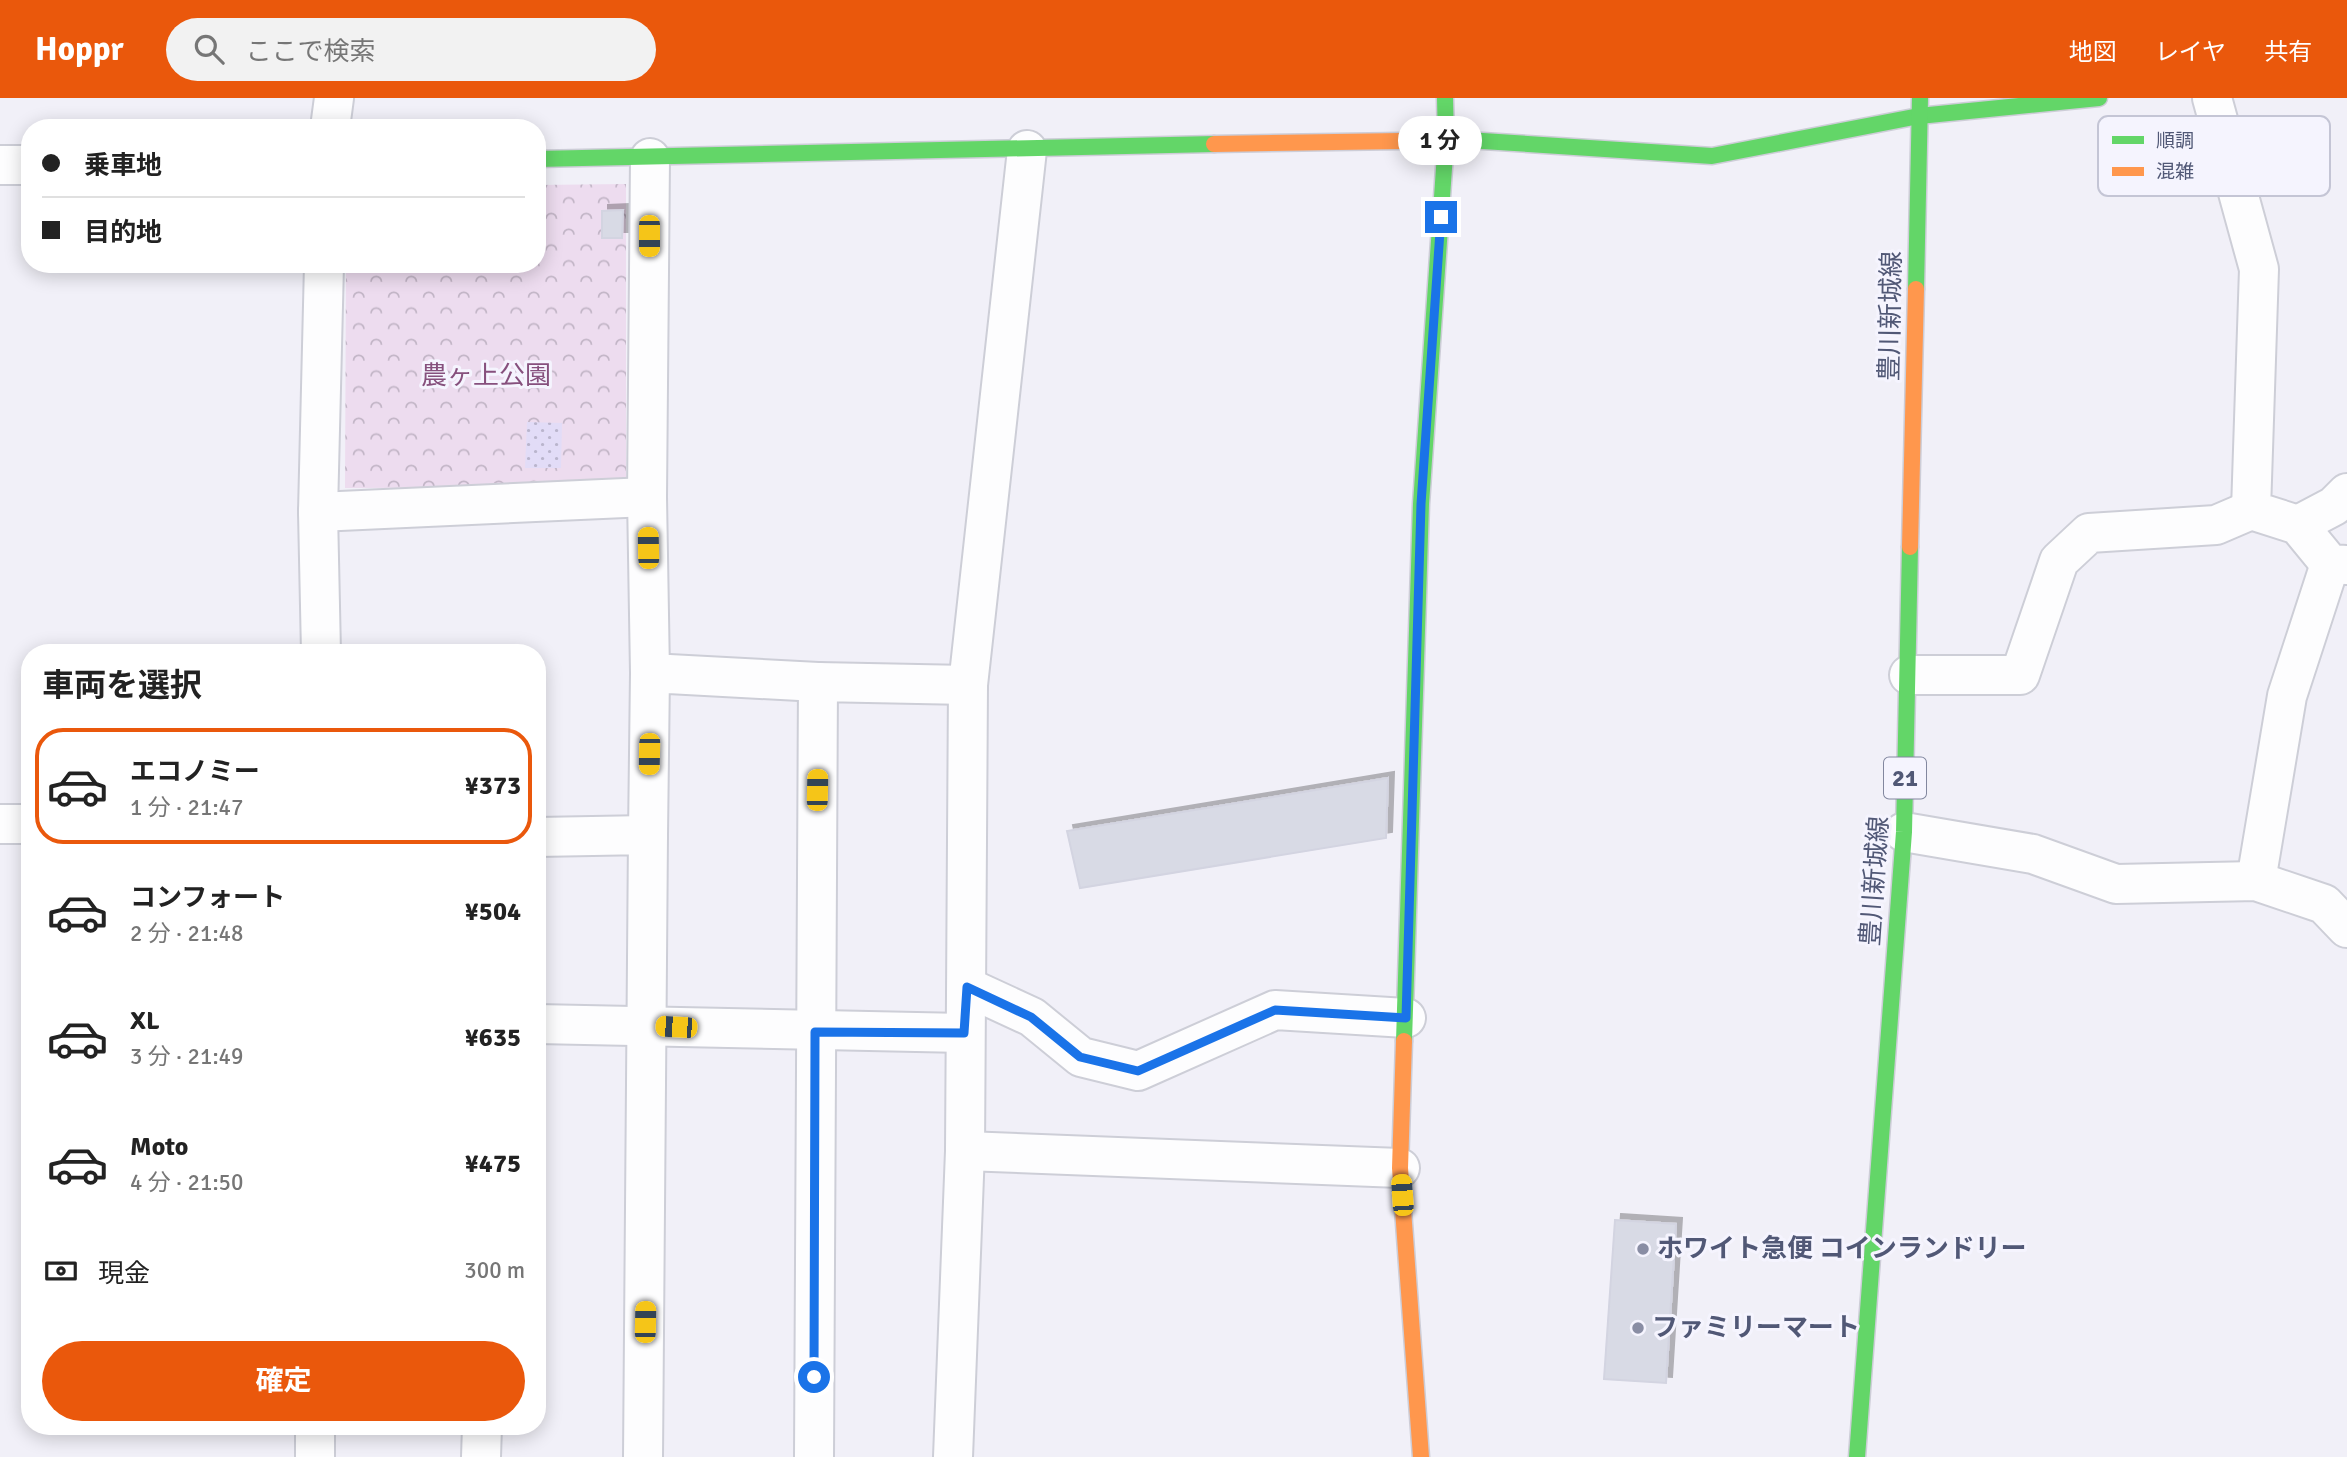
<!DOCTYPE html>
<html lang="ja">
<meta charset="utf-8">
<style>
:root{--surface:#fff;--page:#f2f2f2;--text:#222;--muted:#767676;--line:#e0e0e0;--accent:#ea580c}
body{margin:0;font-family:Signika,"Noto Sans JP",sans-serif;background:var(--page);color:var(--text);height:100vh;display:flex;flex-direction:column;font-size:26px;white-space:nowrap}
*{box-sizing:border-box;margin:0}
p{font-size:23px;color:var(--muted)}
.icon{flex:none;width:38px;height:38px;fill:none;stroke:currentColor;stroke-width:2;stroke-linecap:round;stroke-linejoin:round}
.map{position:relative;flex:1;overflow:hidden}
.panel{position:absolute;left:21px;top:546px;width:525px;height:791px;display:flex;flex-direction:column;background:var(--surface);border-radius:28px;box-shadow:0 4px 18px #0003}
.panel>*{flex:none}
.banner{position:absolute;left:21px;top:21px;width:525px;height:154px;border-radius:28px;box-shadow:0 4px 18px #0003;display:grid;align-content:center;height:154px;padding:0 21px;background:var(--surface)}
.end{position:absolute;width:32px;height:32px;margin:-16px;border:9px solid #1a73e8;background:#fff;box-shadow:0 0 0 4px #fff}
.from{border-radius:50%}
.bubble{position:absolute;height:49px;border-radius:24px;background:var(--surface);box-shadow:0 4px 18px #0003;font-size:23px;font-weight:700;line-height:49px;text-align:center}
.car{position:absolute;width:21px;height:42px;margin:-21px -10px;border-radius:9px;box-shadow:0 0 5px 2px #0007;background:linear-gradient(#f5c518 24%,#345 0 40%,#f5c518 0 76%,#345 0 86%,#f5c518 0)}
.banner b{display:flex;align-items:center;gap:24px;height:66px;font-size:26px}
.banner b+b{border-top:2px solid var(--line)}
.banner i{width:18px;height:18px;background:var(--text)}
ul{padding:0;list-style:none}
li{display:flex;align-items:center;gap:21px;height:116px;margin:0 14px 10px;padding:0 7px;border:4px solid transparent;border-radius:28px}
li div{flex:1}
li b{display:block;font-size:26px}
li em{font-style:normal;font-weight:700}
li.current{border-color:var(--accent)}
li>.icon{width:63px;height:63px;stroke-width:1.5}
h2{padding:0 21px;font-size:32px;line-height:84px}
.pay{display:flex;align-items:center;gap:18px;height:77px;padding:0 21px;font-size:26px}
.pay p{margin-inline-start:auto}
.button{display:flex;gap:14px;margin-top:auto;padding:14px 21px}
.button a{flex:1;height:80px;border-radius:42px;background:var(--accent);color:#fff;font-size:28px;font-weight:700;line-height:80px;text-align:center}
header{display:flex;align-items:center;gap:42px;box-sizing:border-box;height:98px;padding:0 35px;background:var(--accent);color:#fff}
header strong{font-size:33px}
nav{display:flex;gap:38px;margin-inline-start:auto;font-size:24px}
.search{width:490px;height:63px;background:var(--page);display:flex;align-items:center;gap:18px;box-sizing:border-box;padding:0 24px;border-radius:38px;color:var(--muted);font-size:26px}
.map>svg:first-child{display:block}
.forest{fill:url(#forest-crowns)}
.sand{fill:url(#sand-dots)}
.building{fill:#d8dae5;stroke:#d3d4e1;stroke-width:2;filter:url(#shadow)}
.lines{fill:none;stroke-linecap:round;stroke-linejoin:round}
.street-casing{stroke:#cdced7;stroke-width:42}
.fast-casing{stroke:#cdcdd7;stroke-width:19}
.slow-casing{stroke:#cdcdd7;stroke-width:19}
.street{stroke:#fdfdfe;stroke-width:38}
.fast{stroke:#63d668;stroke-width:16}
.slow{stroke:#ff974d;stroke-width:16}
.route{stroke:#1a73e8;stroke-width:9}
.poi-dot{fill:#898da4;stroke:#f5f4fe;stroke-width:2.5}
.labels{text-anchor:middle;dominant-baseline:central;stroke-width:6;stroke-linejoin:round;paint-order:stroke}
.shield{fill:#f5f4fe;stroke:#82879f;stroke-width:2}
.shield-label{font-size:24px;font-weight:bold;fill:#515876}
.street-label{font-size:26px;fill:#515876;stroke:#f5f4fe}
.park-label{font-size:26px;fill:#86507d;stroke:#f5f4fe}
.poi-label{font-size:26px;font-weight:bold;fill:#515876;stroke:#f5f4fe;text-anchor:start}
.key{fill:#f5f4fe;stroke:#c4c5d5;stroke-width:2}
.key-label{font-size:19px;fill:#515876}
</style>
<header>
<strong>Hoppr</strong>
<div class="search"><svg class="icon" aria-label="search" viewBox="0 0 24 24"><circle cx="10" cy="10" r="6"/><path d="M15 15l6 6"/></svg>ここで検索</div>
<nav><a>地図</a><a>レイヤ</a><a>共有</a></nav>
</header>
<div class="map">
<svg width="2347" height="1359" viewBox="0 0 2347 1359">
<defs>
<pattern id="forest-crowns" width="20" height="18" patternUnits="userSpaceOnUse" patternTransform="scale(1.75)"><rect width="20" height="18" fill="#eddcef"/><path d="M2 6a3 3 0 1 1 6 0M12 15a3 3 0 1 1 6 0" fill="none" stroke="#c2b5c6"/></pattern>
<pattern id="sand-dots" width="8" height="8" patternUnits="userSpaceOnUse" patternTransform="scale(1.75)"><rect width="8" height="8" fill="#e2dcf7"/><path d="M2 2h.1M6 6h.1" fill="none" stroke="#bab5cd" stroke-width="1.8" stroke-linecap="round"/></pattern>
<filter id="shadow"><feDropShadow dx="6" dy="-6" stdDeviation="0" flood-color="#0004"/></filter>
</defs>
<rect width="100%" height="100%" fill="#f1f0f8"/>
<polygon class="forest" points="626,86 626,389 345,390 346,166 537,166 537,87"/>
<polygon class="sand" points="527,324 562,325 561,370 525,370"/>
<g class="building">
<polygon points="623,112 622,140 602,140 602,113"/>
<polygon points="1388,680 1386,740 1080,790 1067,733"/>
<polygon points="1615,1122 1676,1126 1666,1285 1604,1281"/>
</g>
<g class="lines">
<g class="street-casing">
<g id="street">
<polyline points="2212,0 2259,171 2251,412 2298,427 2330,466 2347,467"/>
<polyline points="330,30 334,0"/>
<polyline points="650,60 647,399 650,575"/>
<polyline points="0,67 30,67"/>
<polyline points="318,414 647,399"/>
<polyline points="2298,427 2334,408 2347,395"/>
<polyline points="321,555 318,414 324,166"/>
<polyline points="1909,577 2020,577 2059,463 2089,435 2216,427 2251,412"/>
<polyline points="0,726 30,726"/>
<polyline points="1904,734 2033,756 2116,786 2256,783 2324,806 2347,830"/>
<polyline points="648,737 650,575 818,584"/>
<polyline points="537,739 648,737 643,1359"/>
<polyline points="2256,783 2287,598 2330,466"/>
<polyline points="967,889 1032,919 1081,959 1138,973 1275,912 1406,920"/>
<polyline points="537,926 964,935"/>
<polyline points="965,1053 1400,1070"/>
<polyline points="315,1359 315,1328"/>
<polyline points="481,1359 482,1328"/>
<polyline points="814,1359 818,584 968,587"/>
<polyline points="953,1359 965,1053 968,587 1027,52"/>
</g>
</g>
<g class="fast-casing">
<g id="fast">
<polyline points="1467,42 1712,58 1919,18 2099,0"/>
<polyline points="537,61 1214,46"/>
<polyline points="1916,191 1920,0"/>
<polyline points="1404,943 1421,406 1446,41 1445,0"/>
<polyline points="1857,1359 1904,734 1910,449"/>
</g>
</g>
<g class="slow-casing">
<g id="slow">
<polyline points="1214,46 1467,42"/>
<polyline points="1910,449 1916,191"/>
<polyline points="1404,943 1400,1070 1421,1359"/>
</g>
</g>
<use href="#street" class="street"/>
<use href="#fast" class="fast"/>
<use href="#slow" class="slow"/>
</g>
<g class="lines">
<polyline class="route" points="814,1279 815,934 964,935 967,889 1031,919 1080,959 1138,973 1275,912 1406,920 1421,406 1441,119"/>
</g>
<g class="poi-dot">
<circle cx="1643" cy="1151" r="7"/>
<circle cx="1638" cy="1230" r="7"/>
</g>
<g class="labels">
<rect class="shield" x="1884" y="659.5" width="42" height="41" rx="5"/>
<g class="shield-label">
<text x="1905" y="680">21</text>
</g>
<g class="street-label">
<text transform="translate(1891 218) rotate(-89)">豊川新城線</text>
<text transform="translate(1875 783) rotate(-86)">豊川新城線</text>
</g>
<g class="park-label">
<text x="486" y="278">農ヶ上公園</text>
</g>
<g class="poi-label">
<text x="1657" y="1151">ホワイト急便 コインランドリー</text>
<text x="1652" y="1230">ファミリーマート</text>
</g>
</g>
<rect x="2098" y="18" width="232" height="80" rx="10" class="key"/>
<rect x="2112" y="38" width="32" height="8" fill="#63d668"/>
<rect x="2112" y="69" width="32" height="9" fill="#ff974d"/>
<g class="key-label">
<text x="2156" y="49">順調</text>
<text x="2156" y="80">混雑</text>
</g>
</svg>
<i class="end from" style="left:814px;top:1279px"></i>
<i class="end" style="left:1441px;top:119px"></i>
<div class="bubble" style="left:1398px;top:18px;width:84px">1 分</div>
<i class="car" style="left:649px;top:138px;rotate:180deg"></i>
<i class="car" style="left:648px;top:450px;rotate:359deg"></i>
<i class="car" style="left:649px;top:656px;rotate:181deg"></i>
<i class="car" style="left:817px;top:692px;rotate:1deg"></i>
<i class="car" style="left:676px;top:929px;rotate:273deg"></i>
<i class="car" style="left:1402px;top:1097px;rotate:356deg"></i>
<i class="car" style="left:645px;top:1224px;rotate:1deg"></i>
<div class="banner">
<b><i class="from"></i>乗車地</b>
<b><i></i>目的地</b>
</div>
<section class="panel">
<h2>車両を選択</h2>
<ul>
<li class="current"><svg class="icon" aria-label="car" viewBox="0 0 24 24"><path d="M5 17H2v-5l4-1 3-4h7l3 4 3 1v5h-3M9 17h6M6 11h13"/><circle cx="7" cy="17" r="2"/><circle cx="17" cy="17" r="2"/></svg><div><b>エコノミー</b><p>1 分 · 21:47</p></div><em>¥373</em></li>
<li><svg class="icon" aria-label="car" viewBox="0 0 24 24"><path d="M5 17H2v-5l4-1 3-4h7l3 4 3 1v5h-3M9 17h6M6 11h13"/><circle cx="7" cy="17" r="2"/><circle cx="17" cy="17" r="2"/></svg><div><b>コンフォート</b><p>2 分 · 21:48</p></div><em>¥504</em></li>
<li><svg class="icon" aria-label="car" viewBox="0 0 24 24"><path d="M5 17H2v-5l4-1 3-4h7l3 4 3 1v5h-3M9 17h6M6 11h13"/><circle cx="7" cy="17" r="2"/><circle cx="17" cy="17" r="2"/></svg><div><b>XL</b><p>3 分 · 21:49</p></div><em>¥635</em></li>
<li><svg class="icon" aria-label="car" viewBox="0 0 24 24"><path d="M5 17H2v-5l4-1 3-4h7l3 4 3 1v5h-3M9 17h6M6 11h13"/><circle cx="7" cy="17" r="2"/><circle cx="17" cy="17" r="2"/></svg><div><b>Moto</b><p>4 分 · 21:50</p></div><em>¥475</em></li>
</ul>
<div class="pay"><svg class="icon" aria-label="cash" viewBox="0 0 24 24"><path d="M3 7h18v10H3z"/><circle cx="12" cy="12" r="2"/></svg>現金<p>300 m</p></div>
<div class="button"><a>確定</a></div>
</section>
</div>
